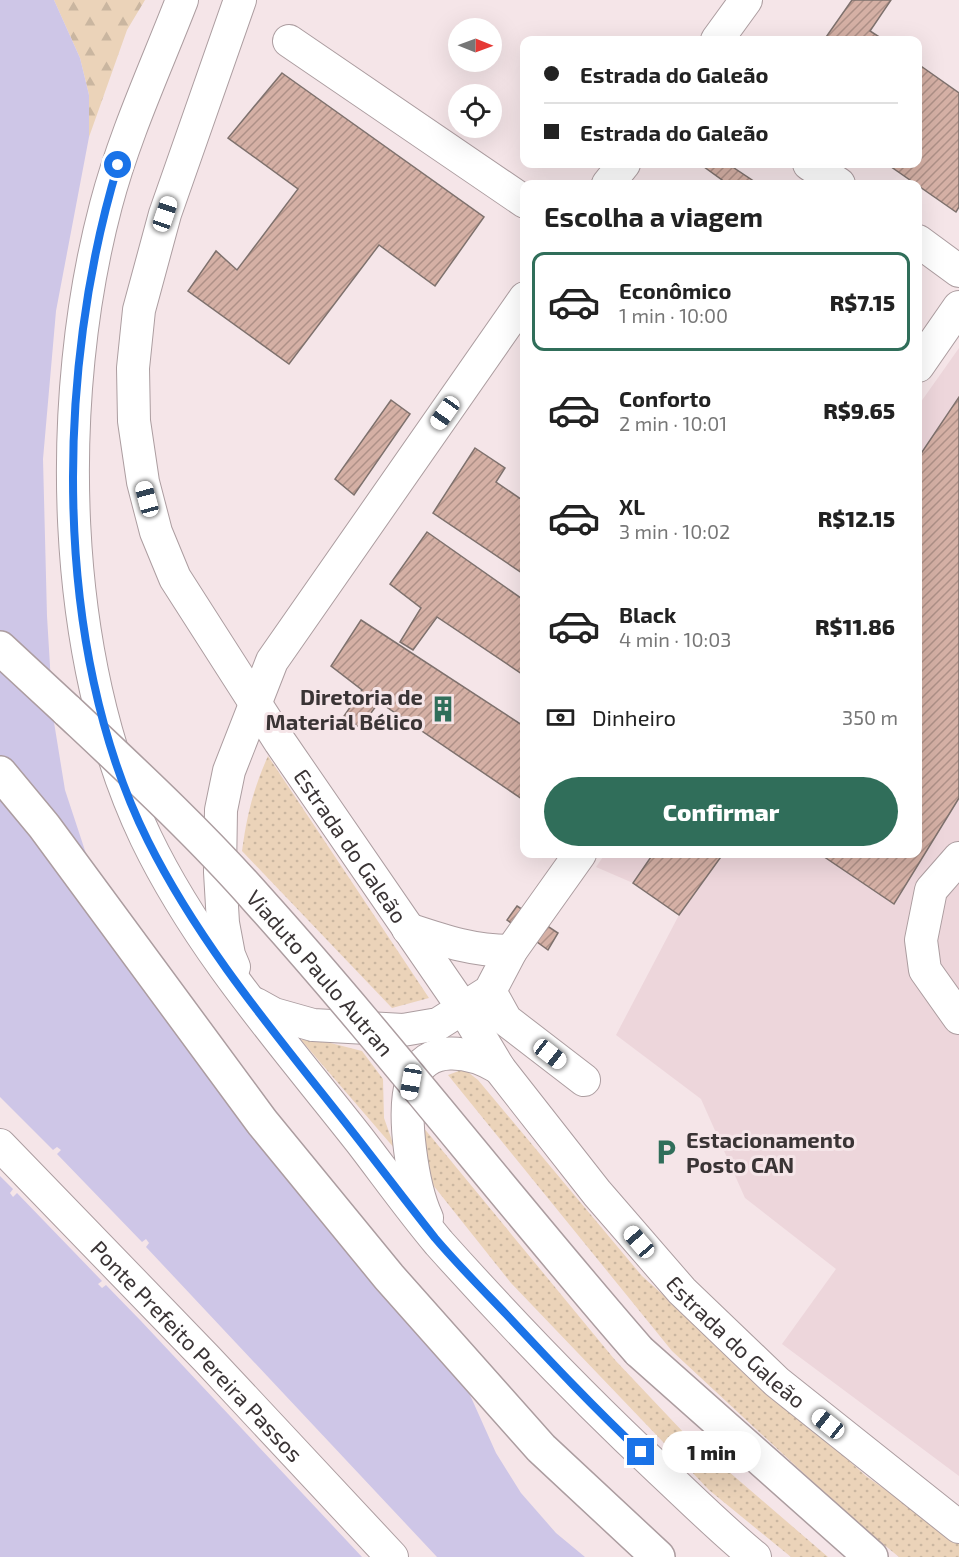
<!DOCTYPE html>
<html lang="pt">
<meta charset="utf-8">
<style>
:root{--surface:#fff;--page:#f6f6f6;--text:#222;--muted:#767676;--line:#e0e0e0;--accent:#306e5a}
body{margin:0;font-family:"Exo 2",sans-serif;background:var(--page);color:var(--text);height:100vh;display:flex;flex-direction:column;font-size:22px;white-space:nowrap}
*{box-sizing:border-box;margin:0}
p{font-size:20px;color:var(--muted)}
.icon{flex:none;width:33px;height:33px;fill:none;stroke:currentColor;stroke-width:2;stroke-linecap:round;stroke-linejoin:round}
.map{position:relative;flex:1;overflow:hidden}
.drawer{position:absolute;left:520px;top:180px;width:402px;height:678px;display:flex;flex-direction:column;background:var(--surface);border-radius:12px;box-shadow:0 6px 24px #0002}
.drawer>*{flex:none}
.hud{position:absolute;left:520px;top:36px;width:402px;height:132px;border-radius:12px;box-shadow:0 6px 24px #0002;display:grid;align-content:center;height:132px;padding:0 24px;background:var(--surface)}
.needle{width:39px;rotate:91deg}
.buttons{position:absolute;left:448px;top:18px;display:grid;gap:12px}
.buttons a{display:grid;place-items:center;width:54px;height:54px;border-radius:50%;background:var(--surface);box-shadow:0 6px 24px #0002;font-size:30px}
.end{position:absolute;width:27px;height:27px;margin:-14px;border:8px solid #1a73e8;background:#fff;box-shadow:0 0 0 3px #fff}
.from{border-radius:50%}
.bubble{position:absolute;height:42px;border-radius:21px;background:var(--surface);box-shadow:0 6px 24px #0002;font-size:20px;font-weight:800;line-height:42px;text-align:center}
.car{position:absolute;width:18px;height:36px;margin:-18px -9px;border-radius:8px;box-shadow:0 0 4px 2px #0007;background:linear-gradient(#fff 24%,#345 0 40%,#fff 0 76%,#345 0 86%,#fff 0)}
.hud b{display:flex;align-items:center;gap:21px;height:57px;font-size:22px}
.hud b+b{border-top:2px solid var(--line)}
.hud i{width:15px;height:15px;background:var(--text)}
ul{padding:0;list-style:none}
li{display:flex;align-items:center;gap:18px;height:99px;margin:0 12px 9px;padding:0 12px;border:3px solid transparent;border-radius:12px}
li div{flex:1}
li b{display:block;font-size:22px}
li em{font-style:normal;font-weight:800}
li.on{border-color:var(--accent)}
li>.icon{width:54px;height:54px;stroke-width:1.5}
h2{padding:0 24px;font-size:27px;line-height:72px}
.pay{display:flex;align-items:center;gap:15px;height:66px;padding:0 24px;font-size:22px}
.pay p{margin-inline-start:auto}
.primary-button{display:flex;gap:12px;margin-top:auto;padding:12px 24px}
.primary-button a{flex:1;height:69px;border-radius:36px;background:var(--accent);color:#fff;font-size:24px;font-weight:800;line-height:69px;text-align:center}
.map>svg:first-child{display:block}
.built{fill:#edd6db}
.grass{fill:url(#grass-dots)}
.forest{fill:url(#forest-firs)}
.water{fill:#cec6e7}
.pier{fill:#f5e5e8}
.building{fill:url(#building-hatch);stroke:#7e716d;stroke-width:1.5}
.lines{fill:none;stroke-linecap:round;stroke-linejoin:round}
.minor-casing{stroke:#ac9da0;stroke-width:34}
.major-casing{stroke:#ac9da0;stroke-width:36}
.minor{stroke:#fff;stroke-width:32}
.major{stroke:#fff;stroke-width:33}
.major-bridge-casing{stroke:#ac9da0;stroke-width:36;stroke-linecap:butt}
.major-bridge{stroke:#fff;stroke-width:33}
.route{stroke:#1a73e8;stroke-width:8}
.labels{text-anchor:middle;dominant-baseline:central;stroke-width:6;stroke-linejoin:round;paint-order:stroke}
.poi-label{font-size:22px;font-weight:bold;fill:#3a3435;stroke:#f5e5e8;text-anchor:end}
.street-label{font-size:22px;fill:#3a3435;stroke:#f5e5e8}
</style>
<div class="map">
<svg width="959" height="1557" viewBox="0 0 959 1557">
<defs>
<pattern id="grass-dots" width="8" height="8" patternUnits="userSpaceOnUse" patternTransform="scale(1.5)"><rect width="8" height="8" fill="#ebd3b9"/><path d="M2 2h.1M6 6h.1" fill="none" stroke="#cab6a0" stroke-width="1.8" stroke-linecap="round"/></pattern>
<pattern id="forest-firs" width="22" height="20" patternUnits="userSpaceOnUse" patternTransform="scale(1.5)"><rect width="22" height="20" fill="#ebd3b9"/><path d="M5 1l3.5 6h-7zM16 11l3.5 6h-7z" fill="#cab6a0"/></pattern>
<pattern id="building-hatch" width="6" height="6" patternUnits="userSpaceOnUse" patternTransform="scale(1.5)"><rect width="6" height="6" fill="#d5b0a5"/><path d="M-1 1l2-2M0 6l6-6M5 7l2-2" fill="none" stroke="#ae9087"/></pattern>
</defs>
<rect width="100%" height="100%" fill="#f5e5e8"/>
<polygon class="built" points="959,348 959,1476 782,1344 836,1269 745,1198 701,1099 616,1035 679,915 633,883 596,867 605,854 918,854 918,406"/>
<g class="grass">
<path d="M268 756 429 998 392 1008 242 851C247 814 253 790 268 756Z"/>
<polygon points="307,1037 362,1051 383,1079 384,1118 395,1149 301,1040"/>
<polygon points="464,1069 478,1080 642,1276 866,1476 959,1542 959,1557 899,1557 855,1521 672,1351 448,1075"/>
<polygon points="423,1127 615,1360 685,1434 828,1557 791,1557 709,1490 511,1283 429,1180"/>
</g>
<polygon class="forest" points="54,0 145,0 127,30 89,137 89,95 80,58"/>
<polygon class="water" points="0,0 54,0 80,58 89,95 89,137 56,311 43,459 47,616 53,716 65,790 98,890 447,1357 470,1395 496,1453 521,1493 556,1533 585,1557 0,1557"/>
<polygon class="pier" points="0,1097 53,1150 57,1147 61,1150 57,1154 142,1242 146,1239 149,1243 146,1247 437,1557 362,1557 141,1321 106,1285 102,1288 98,1284 102,1281 17,1193 13,1197 10,1193 13,1189 0,1176"/>
<g class="building">
<polygon points="852,0 891,0 870,31 884,40 824,40"/>
<polygon points="918,64 959,93 959,207 956,212 887,164 918,164"/>
<polygon points="282,73 484,217 435,286 379,245 289,364 188,291 216,251 237,270 298,189 228,138"/>
<polygon points="700,164 728,164 758,184 719,184 722,180"/>
<polygon points="959,397 959,798 894,904 820,854 918,854 918,458"/>
<polygon points="391,400 410,414 354,495 335,479"/>
<polygon points="475,448 505,468 496,482 525,502 525,575 433,513"/>
<polygon points="427,532 525,601 525,676 437,617 413,650 400,642 421,608 390,584"/>
<polygon points="361,620 525,727 525,801 379,702 360,728 344,716 362,690 331,666"/>
<polygon points="653,854 723,854 679,915 633,883"/>
<polygon points="517,906 558,933 548,950 507,920"/>
</g>
<g class="lines">
<g class="minor-casing">
<g id="minor">
<path d="M182 0C156 67 124 136 106 205 55 398 59 656 146 838 200 950 285 1045 361 1142 387 1176 412 1211 439 1243 510 1322 584 1399 661 1471 692 1500 722 1530 755 1557"/>
<path id="s1" d="M240 0 165 214 139 310 133 368 134 421 143 482 156 532 175 578 280 742 463 1008 499 1068 597 1193 682 1291 777 1382 959 1527"/>
<polyline points="717,40 746,0"/>
<polyline points="289,41 525,202"/>
<polyline points="809,164 839,184"/>
<polyline points="608,184 624,164"/>
<polyline points="918,241 959,271"/>
<polyline points="918,366 959,307"/>
<polyline points="959,858 931,890 921,940 925,970 959,1018"/>
<path d="M408 929C444 941 473 951 511 951"/>
<polyline points="234,967 229,955 223,923 220,872 221,810 229,771 272,661 525,298"/>
<polyline points="490,991 506,1020 584,1080"/>
<polyline points="256,1004 274,1014 313,1025 403,1030 438,1024 490,991 511,951 580,854"/>
<path id="s2" d="M0 1145 207 1359 392 1557"/>
<path d="M427 1218C413 1188 401 1113 412 1081 425 1042 471 1051 499 1068"/>
</g>
</g>
<g class="major-casing">
<g id="major">
<polyline points="0,648 68,711"/>
<polyline points="0,773 44,826 262,1122 389,1277 541,1448 658,1557"/>
<polyline points="639,1351 871,1557"/>
</g>
</g>
<use href="#minor" class="minor"/>
<use href="#major" class="major"/>
<g class="major-bridge-casing">
<g id="major-bridge">
<path id="s3" d="M68 711C133 772 199 833 258 900 390 1047 510 1203 639 1351"/>
</g>
</g>
<use href="#major-bridge" class="major-bridge"/>
</g>
<g class="lines">
<path class="route" d="M118 165C56 369 51 647 148 841 199 943 273 1031 344 1121 374 1159 404 1199 435 1238 457 1264 482 1289 506 1314 550 1361 594 1408 641 1452"/>
</g>
<defs>
<g id="building-bare" transform="scale(2.07)"><path d="M-4-6H4V6H1V3H-1V6H-4ZM-2.5-4.3h1.7v1.8h-1.7ZM.8-4.3h1.7v1.8H.8ZM-2.5-1h1.7V.8h-1.7ZM.8-1h1.7V.8H.8Z" fill="#306e5a" stroke="#f5e5e8" stroke-width="2.5" paint-order="stroke"/></g>
<g id="parking-bare" transform="scale(2.07)"><path d="M-3.5-5.5H1a3.5 3.5 0 0 1 0 7H-1V5.5H-3.5ZM-1-3.4V-.6H.8a1.4 1.4 0 0 0 0-2.8Z" fill="#306e5a" stroke="#f5e5e8" stroke-width="2.5" paint-order="stroke"/></g>
</defs>
<g fill-rule="evenodd">
<use href="#building-bare" x="443" y="709"/>
<use href="#parking-bare" x="666" y="1152"/>
</g>
<g class="labels">
<g class="poi-label">
<text x="423" y="696">Diretoria de<tspan x="423" dy="25">Material Bélico</tspan></text>
<text x="686" y="1139" text-anchor="start">Estacionamento<tspan x="686" dy="25">Posto CAN</tspan></text>
</g>
<g class="street-label">
<text stroke="none"><textPath href="#s1" startOffset="921">Estrada do Galeão</textPath></text>
<text stroke="none"><textPath href="#s3" startOffset="364">Viaduto Paulo Autran</textPath></text>
<text stroke="none"><textPath href="#s1" startOffset="1551">Estrada do Galeão</textPath></text>
<text stroke="none"><textPath href="#s2" startOffset="285">Ponte Prefeito Pereira Passos</textPath></text>
</g>
</g>
</svg>
<div class="buttons">
<a><svg class="needle" viewBox="-14 -14 28 28"><path d="M0-13l5 13h-10z" fill="#e53935"/><path d="M0 13l5-13h-10z" fill="#767676"/></svg></a>
<a><svg class="icon" aria-label="locate" viewBox="0 0 24 24"><circle cx="12" cy="12" r="6"/><path d="M12 2v4M12 18v4M2 12h4M18 12h4"/></svg></a>
</div>
<i class="end from" style="left:118px;top:165px"></i>
<i class="end" style="left:641px;top:1452px"></i>
<div class="bubble" style="left:662px;top:1431px;width:99px">1 min</div>
<i class="car" style="left:165px;top:214px;rotate:19deg"></i>
<i class="car" style="left:445px;top:413px;rotate:215deg"></i>
<i class="car" style="left:147px;top:499px;rotate:345deg"></i>
<i class="car" style="left:550px;top:1054px;rotate:128deg"></i>
<i class="car" style="left:411px;top:1082px;rotate:190deg"></i>
<i class="car" style="left:639px;top:1242px;rotate:319deg"></i>
<i class="car" style="left:828px;top:1424px;rotate:309deg"></i>
<div class="hud">
<b><i class="from"></i>Estrada do Galeão</b>
<b><i></i>Estrada do Galeão</b>
</div>
<section class="drawer">
<h2>Escolha a viagem</h2>
<ul>
<li class="on"><svg class="icon" aria-label="car" viewBox="0 0 24 24"><path d="M5 17H2v-5l4-1 3-4h7l3 4 3 1v5h-3M9 17h6M6 11h13"/><circle cx="7" cy="17" r="2"/><circle cx="17" cy="17" r="2"/></svg><div><b>Econômico</b><p>1 min · 10:00</p></div><em>R$7.15</em></li>
<li><svg class="icon" aria-label="car" viewBox="0 0 24 24"><path d="M5 17H2v-5l4-1 3-4h7l3 4 3 1v5h-3M9 17h6M6 11h13"/><circle cx="7" cy="17" r="2"/><circle cx="17" cy="17" r="2"/></svg><div><b>Conforto</b><p>2 min · 10:01</p></div><em>R$9.65</em></li>
<li><svg class="icon" aria-label="car" viewBox="0 0 24 24"><path d="M5 17H2v-5l4-1 3-4h7l3 4 3 1v5h-3M9 17h6M6 11h13"/><circle cx="7" cy="17" r="2"/><circle cx="17" cy="17" r="2"/></svg><div><b>XL</b><p>3 min · 10:02</p></div><em>R$12.15</em></li>
<li><svg class="icon" aria-label="car" viewBox="0 0 24 24"><path d="M5 17H2v-5l4-1 3-4h7l3 4 3 1v5h-3M9 17h6M6 11h13"/><circle cx="7" cy="17" r="2"/><circle cx="17" cy="17" r="2"/></svg><div><b>Black</b><p>4 min · 10:03</p></div><em>R$11.86</em></li>
</ul>
<div class="pay"><svg class="icon" aria-label="cash" viewBox="0 0 24 24"><path d="M3 7h18v10H3z"/><circle cx="12" cy="12" r="2"/></svg>Dinheiro<p>350 m</p></div>
<div class="primary-button"><a>Confirmar</a></div>
</section>
</div>
